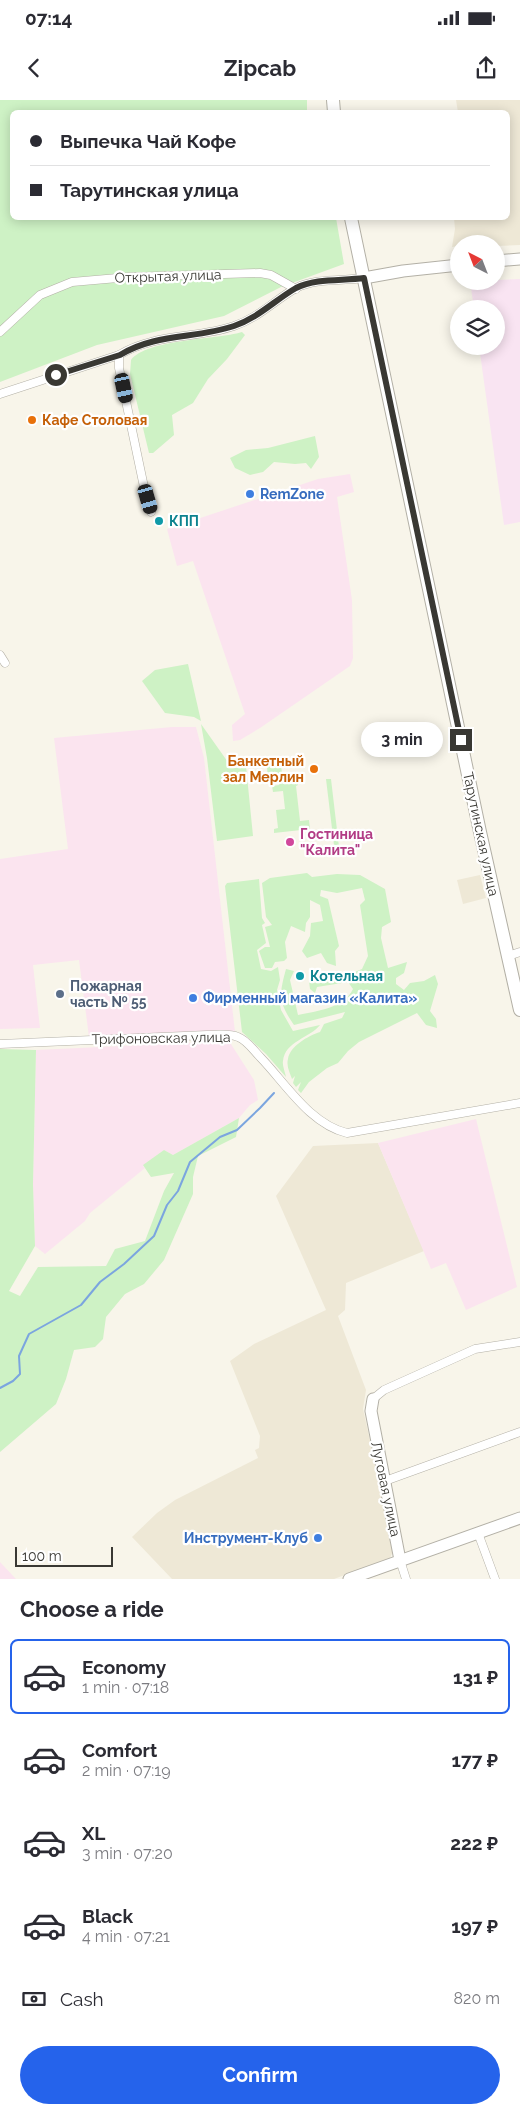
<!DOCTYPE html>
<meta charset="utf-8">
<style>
:root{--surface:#fff;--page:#f7f7f7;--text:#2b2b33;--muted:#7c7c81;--line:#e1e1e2;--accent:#2563eb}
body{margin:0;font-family:Raleway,sans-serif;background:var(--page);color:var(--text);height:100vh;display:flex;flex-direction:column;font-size:19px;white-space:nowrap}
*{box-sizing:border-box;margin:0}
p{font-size:16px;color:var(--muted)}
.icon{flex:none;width:28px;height:28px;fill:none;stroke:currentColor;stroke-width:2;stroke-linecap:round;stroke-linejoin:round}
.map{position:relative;height:1479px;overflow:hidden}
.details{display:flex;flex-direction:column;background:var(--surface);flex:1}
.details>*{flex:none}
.banner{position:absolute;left:10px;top:10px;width:500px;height:110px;border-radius:8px;box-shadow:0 2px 12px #0003;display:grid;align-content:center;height:110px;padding:0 20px;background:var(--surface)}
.needle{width:32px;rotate:318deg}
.tools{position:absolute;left:450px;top:135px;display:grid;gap:10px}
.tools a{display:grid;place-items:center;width:55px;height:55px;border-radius:50%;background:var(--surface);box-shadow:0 2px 12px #0003;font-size:25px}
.scale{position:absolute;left:15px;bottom:12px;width:98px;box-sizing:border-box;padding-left:5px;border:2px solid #393833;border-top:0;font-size:14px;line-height:18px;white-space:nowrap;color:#393833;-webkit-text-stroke:4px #fff;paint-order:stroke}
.end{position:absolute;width:22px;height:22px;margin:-11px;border:6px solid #393833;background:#fff;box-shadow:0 0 0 2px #fff}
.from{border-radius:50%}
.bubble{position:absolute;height:35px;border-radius:18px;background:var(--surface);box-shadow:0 2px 12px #0003;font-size:16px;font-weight:700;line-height:35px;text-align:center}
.car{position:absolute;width:15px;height:30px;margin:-15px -8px;border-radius:6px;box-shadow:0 0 4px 1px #0007;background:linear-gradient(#222 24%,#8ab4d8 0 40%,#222 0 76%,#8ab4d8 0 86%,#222 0)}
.banner b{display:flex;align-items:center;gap:18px;height:48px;font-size:19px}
.banner b+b{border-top:1px solid var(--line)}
.banner i{width:12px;height:12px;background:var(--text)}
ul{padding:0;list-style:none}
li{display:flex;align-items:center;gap:15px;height:75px;margin:0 10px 8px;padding:0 10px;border:2px solid transparent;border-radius:8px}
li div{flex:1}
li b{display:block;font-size:19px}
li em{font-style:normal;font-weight:700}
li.selected{border-color:var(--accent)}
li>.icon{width:45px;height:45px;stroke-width:1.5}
h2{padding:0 20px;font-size:22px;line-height:60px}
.pay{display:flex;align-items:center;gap:12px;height:55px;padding:0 20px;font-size:19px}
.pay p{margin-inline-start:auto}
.action{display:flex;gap:10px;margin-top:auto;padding:10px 20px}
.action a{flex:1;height:58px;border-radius:30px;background:var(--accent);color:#fff;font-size:20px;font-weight:700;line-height:58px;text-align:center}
.status{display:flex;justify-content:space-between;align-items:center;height:35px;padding:0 25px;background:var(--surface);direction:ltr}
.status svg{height:14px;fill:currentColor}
header{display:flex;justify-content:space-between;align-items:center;height:65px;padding:0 20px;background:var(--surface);font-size:22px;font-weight:700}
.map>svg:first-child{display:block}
.built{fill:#eee8d6}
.industrial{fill:#fbe4ef}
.education{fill:#f9e4f2}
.green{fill:#cef2c5}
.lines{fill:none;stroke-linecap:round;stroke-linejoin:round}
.stream{stroke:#7ba5df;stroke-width:2}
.street-casing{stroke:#b3b0a6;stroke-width:9}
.secondary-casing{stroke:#b3b0a6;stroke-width:13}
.primary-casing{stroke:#b3b0a6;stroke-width:14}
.street{stroke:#fff;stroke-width:8}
.secondary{stroke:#fff;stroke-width:11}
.primary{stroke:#fff;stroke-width:12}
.route{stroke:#393833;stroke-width:6}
.food-dot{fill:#e8710a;stroke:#fff;stroke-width:2}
.shop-dot{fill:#3f7fe0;stroke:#fff;stroke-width:2}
.culture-dot{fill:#0f9aa8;stroke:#fff;stroke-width:2}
.hotel-dot{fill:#d1479c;stroke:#fff;stroke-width:2}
.service-dot{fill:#5c6f8a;stroke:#fff;stroke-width:2}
.labels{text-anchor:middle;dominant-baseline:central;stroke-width:4.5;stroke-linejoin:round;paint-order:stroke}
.street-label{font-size:14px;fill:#393833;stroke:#fff}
.food-label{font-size:14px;font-weight:bold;fill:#c56008;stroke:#fff;text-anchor:start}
.shop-label{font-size:14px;font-weight:bold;fill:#366cbe;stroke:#fff;text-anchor:start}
.culture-label{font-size:14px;font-weight:bold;fill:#0d838f;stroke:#fff;text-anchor:start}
.hotel-label{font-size:14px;font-weight:bold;fill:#b23c85;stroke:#fff;text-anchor:start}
.service-label{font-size:14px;font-weight:bold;fill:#4e5e75;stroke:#fff;text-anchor:start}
</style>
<div class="status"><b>07:14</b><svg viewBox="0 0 49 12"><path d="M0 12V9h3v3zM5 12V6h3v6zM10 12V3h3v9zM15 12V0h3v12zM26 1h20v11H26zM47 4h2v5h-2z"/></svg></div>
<header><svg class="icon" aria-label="back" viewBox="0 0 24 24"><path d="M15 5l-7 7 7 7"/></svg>Zipcab<svg class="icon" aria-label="share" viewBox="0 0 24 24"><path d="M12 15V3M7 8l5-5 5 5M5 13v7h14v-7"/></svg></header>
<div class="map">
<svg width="520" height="1479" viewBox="0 0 520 1479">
<rect width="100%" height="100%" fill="#f8f5ea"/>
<g class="built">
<polygon points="456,0 520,0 520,145 496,146 496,144 459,144 459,146 452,147 455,129 454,118 508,118 508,12 458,12"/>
<polygon points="480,775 486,798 463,804 457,780"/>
<polygon points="378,1043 424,1151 346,1183 345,1210 338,1216 366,1290 363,1309 394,1449 390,1458 334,1479 172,1479 132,1437 157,1413 175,1400 258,1358 255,1350 259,1348 260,1336 230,1261 254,1244 326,1210 276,1096 313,1046"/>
</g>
<g class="industrial">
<polygon points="350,374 354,392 337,397 352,500 353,558 350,566 260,628 240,640 233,641 232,625 245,614 193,461 177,466 167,429 318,379"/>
<polygon points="172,627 196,627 204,658 235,932 89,937 79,860 33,865 40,928 0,929 0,759 68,749 54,638"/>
<polygon points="229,941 254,980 258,1000 250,1005 239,1018 173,1055 164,1050 143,1066 145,1068 90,1113 85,1121 45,1154 35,1146 33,1084 36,950"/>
<polygon points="476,1019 517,1187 466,1210 446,1163 431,1169 378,1043"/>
<polygon points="0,1462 16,1479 0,1479"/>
</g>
<polygon class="education" points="520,179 520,422 504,425 479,246 496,246 496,209 474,209 470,181"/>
<g class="green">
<polygon points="0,0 307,0 307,12 12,12 12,118 336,118 344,164 281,187 224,216 97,245 0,282"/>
<path d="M242 232 245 235 227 259 208 279 193 303 172 315 174 335 153 353H149L130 274 131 260C147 239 215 240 242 232Z"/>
<polygon points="315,336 319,357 311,369 306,363 295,364 274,362 263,372 250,375 235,368 230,358 246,350 268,348"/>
<polygon points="188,564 201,621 194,617 165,613 142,581 155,570"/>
<polygon points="201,624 230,665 236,668 246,666 253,736 217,741 207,658"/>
<polygon points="283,661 284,665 281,665 283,682 298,681 298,685 296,686 300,721 309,720 310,729 274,733 274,729 278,728 276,710 285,709 283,691 273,692 272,686 279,685 278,678 268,679 267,667 270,662"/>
<polygon points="326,679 331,679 339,747 336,752 322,754 322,746 334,745"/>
<path d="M307 773 312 777 337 774 360 775 385 789 391 822 382 827 381 838 388 868 407 862 404 873 396 878V884L404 890 410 883 424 881 435 875 438 884 430 911 436 919 437 928 426 925 417 913 359 942 348 951 338 963 327 968 309 982 301 993 298 990 301 982 296 987 293 983 295 976 292 979C290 973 286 966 288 959 290 946 308 936 320 932L324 924 342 918 345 912 294 925C278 902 279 895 286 869L294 871 290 880 298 915C317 911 344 908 353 889L348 882 317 887 315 893 310 889 309 881 315 879 338 876 340 878 362 869 368 856 360 805 365 800 362 788 337 793 321 790 320 796 328 799 339 846 335 851 336 866 327 863 321 853 307 858 302 851 310 836 311 823 323 821 320 805 310 800V817L306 823 305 832 291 826 285 842 287 858 284 861 275 862 272 868H265L259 851 265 847H270L265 827 272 825 266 817 262 783 270 778Z"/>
<path d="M259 779 262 818 265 823 262 825 266 843 257 850 261 869 271 871 278 867 280 880 277 890 281 910 293 931 320 925C310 938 285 941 283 961 282 965 285 972 286 977L266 954 242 932 225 786 227 783Z"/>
<polygon points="0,949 36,950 33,1084 35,1146 9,1191 20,1196 38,1167 106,1166 115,1149 145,1141 164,1091 174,1073 151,1077 143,1065 164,1050 173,1055 239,1018 236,1037 198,1056 193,1077 193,1094 164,1160 144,1184 125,1194 106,1217 103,1239 95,1247 74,1250 66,1279 56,1304 0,1352"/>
</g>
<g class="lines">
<polyline class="stream" points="0,1288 13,1281 20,1274 19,1256 29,1234 81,1205 100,1182 124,1164 154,1136 167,1105 178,1091 190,1062 220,1037 237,1030 260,1008 274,993"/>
<g class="street-casing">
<g id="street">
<polyline points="0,232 40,195 72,182 129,177 260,173 271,175 296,189"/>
<polyline points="119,255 119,268 144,387 151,412"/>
<path d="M0 294 119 255C155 233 196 239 234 226 258 218 275 200 296 188 316 178 342 181 364 178"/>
<polyline points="0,555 5,563"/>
<polyline points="508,856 520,852"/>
<path d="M0 944 207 935C217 935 229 933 238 937 247 940 254 951 261 958 286 984 310 1024 347 1033L520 1003"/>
<polyline points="373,1299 384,1290 475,1249 520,1242"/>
<polyline points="385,1381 520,1332"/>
<polyline points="478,1433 495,1479"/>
<polyline points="400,1460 406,1479"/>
</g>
</g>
<g class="secondary-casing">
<g id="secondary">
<polyline points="496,161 520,159"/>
<polyline points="364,178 403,171 459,165"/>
<polyline points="373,1299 371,1311 400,1460"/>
<polyline points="349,1479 520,1418"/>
</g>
</g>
<g class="primary-casing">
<g id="primary">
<polyline points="333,0 334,12"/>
<polyline points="351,118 480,732 520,910"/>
</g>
</g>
<use href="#street" class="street"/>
<use href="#secondary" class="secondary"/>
<use href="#primary" class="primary"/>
</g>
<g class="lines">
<path class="route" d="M56 275 120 255C156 233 195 239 234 226 258 218 275 200 296 188 316 178 342 181 364 178L461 640"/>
</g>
<g class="food-dot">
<circle cx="32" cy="320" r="5"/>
<circle cx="314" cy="669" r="5"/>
</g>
<g class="shop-dot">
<circle cx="250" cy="394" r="5"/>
<circle cx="193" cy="898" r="5"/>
<circle cx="318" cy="1438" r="5"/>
</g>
<g class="culture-dot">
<circle cx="159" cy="421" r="5"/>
<circle cx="300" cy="876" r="5"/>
</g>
<circle class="hotel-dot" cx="290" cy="742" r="5"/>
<circle class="service-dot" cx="60" cy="894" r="5"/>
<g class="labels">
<g class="street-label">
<text transform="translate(168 176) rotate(-2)">Открытая улица</text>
<text transform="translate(481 734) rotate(78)">Тарутинская улица</text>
<text transform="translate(161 938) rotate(-1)">Трифоновская улица</text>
<text transform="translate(386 1389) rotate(78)">Луговая улица</text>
</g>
<g class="food-label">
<text x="42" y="320">Кафе Столовая</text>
<text x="304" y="661" text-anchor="end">Банкетный<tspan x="304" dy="16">зал Мерлин</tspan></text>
</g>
<g class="shop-label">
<text x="260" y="394">RemZone</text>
<text x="203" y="898">Фирменный магазин «Калита»</text>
<text x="308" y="1438" text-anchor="end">Инструмент-Клуб</text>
</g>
<g class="culture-label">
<text x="169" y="421">КПП</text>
<text x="310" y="876">Котельная</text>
</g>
<g class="hotel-label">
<text x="300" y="734">Гостиница<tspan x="300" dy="16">"Калита"</tspan></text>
</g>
<g class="service-label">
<text x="70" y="886">Пожарная<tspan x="70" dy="16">часть № 55</tspan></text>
</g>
</g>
</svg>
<div class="tools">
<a><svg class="needle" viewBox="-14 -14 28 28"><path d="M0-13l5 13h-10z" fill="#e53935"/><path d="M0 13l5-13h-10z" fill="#7c7c81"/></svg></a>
<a><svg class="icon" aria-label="layers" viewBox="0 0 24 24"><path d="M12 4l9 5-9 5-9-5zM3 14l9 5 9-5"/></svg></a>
</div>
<div class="scale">100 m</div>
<i class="end from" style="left:56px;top:275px"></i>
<i class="end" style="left:461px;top:640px"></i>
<div class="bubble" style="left:361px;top:622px;width:82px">3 min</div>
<i class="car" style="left:124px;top:288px;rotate:168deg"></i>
<i class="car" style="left:148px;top:399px;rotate:164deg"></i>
<div class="banner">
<b><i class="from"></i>Выпечка Чай Кофе</b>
<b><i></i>Тарутинская улица</b>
</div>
</div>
<section class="details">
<h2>Choose a ride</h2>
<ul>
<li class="selected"><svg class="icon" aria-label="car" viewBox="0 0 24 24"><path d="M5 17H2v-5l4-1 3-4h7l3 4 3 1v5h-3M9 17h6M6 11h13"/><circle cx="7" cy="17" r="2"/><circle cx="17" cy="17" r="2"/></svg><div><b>Economy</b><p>1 min · 07:18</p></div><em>131 ₽</em></li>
<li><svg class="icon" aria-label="car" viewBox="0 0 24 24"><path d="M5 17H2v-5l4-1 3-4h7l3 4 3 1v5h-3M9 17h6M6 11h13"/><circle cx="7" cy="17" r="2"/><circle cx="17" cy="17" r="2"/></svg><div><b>Comfort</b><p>2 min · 07:19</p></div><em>177 ₽</em></li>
<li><svg class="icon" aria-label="car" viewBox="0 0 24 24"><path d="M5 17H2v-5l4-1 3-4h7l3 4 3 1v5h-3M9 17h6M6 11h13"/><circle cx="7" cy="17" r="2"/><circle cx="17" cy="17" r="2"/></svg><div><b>XL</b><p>3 min · 07:20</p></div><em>222 ₽</em></li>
<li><svg class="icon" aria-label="car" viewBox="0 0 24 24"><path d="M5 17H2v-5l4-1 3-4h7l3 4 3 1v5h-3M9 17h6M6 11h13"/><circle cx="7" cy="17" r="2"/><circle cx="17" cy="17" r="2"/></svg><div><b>Black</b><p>4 min · 07:21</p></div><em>197 ₽</em></li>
</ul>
<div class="pay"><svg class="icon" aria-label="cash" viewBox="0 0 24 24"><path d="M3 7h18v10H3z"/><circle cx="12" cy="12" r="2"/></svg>Cash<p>820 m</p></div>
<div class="action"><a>Confirm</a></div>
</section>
